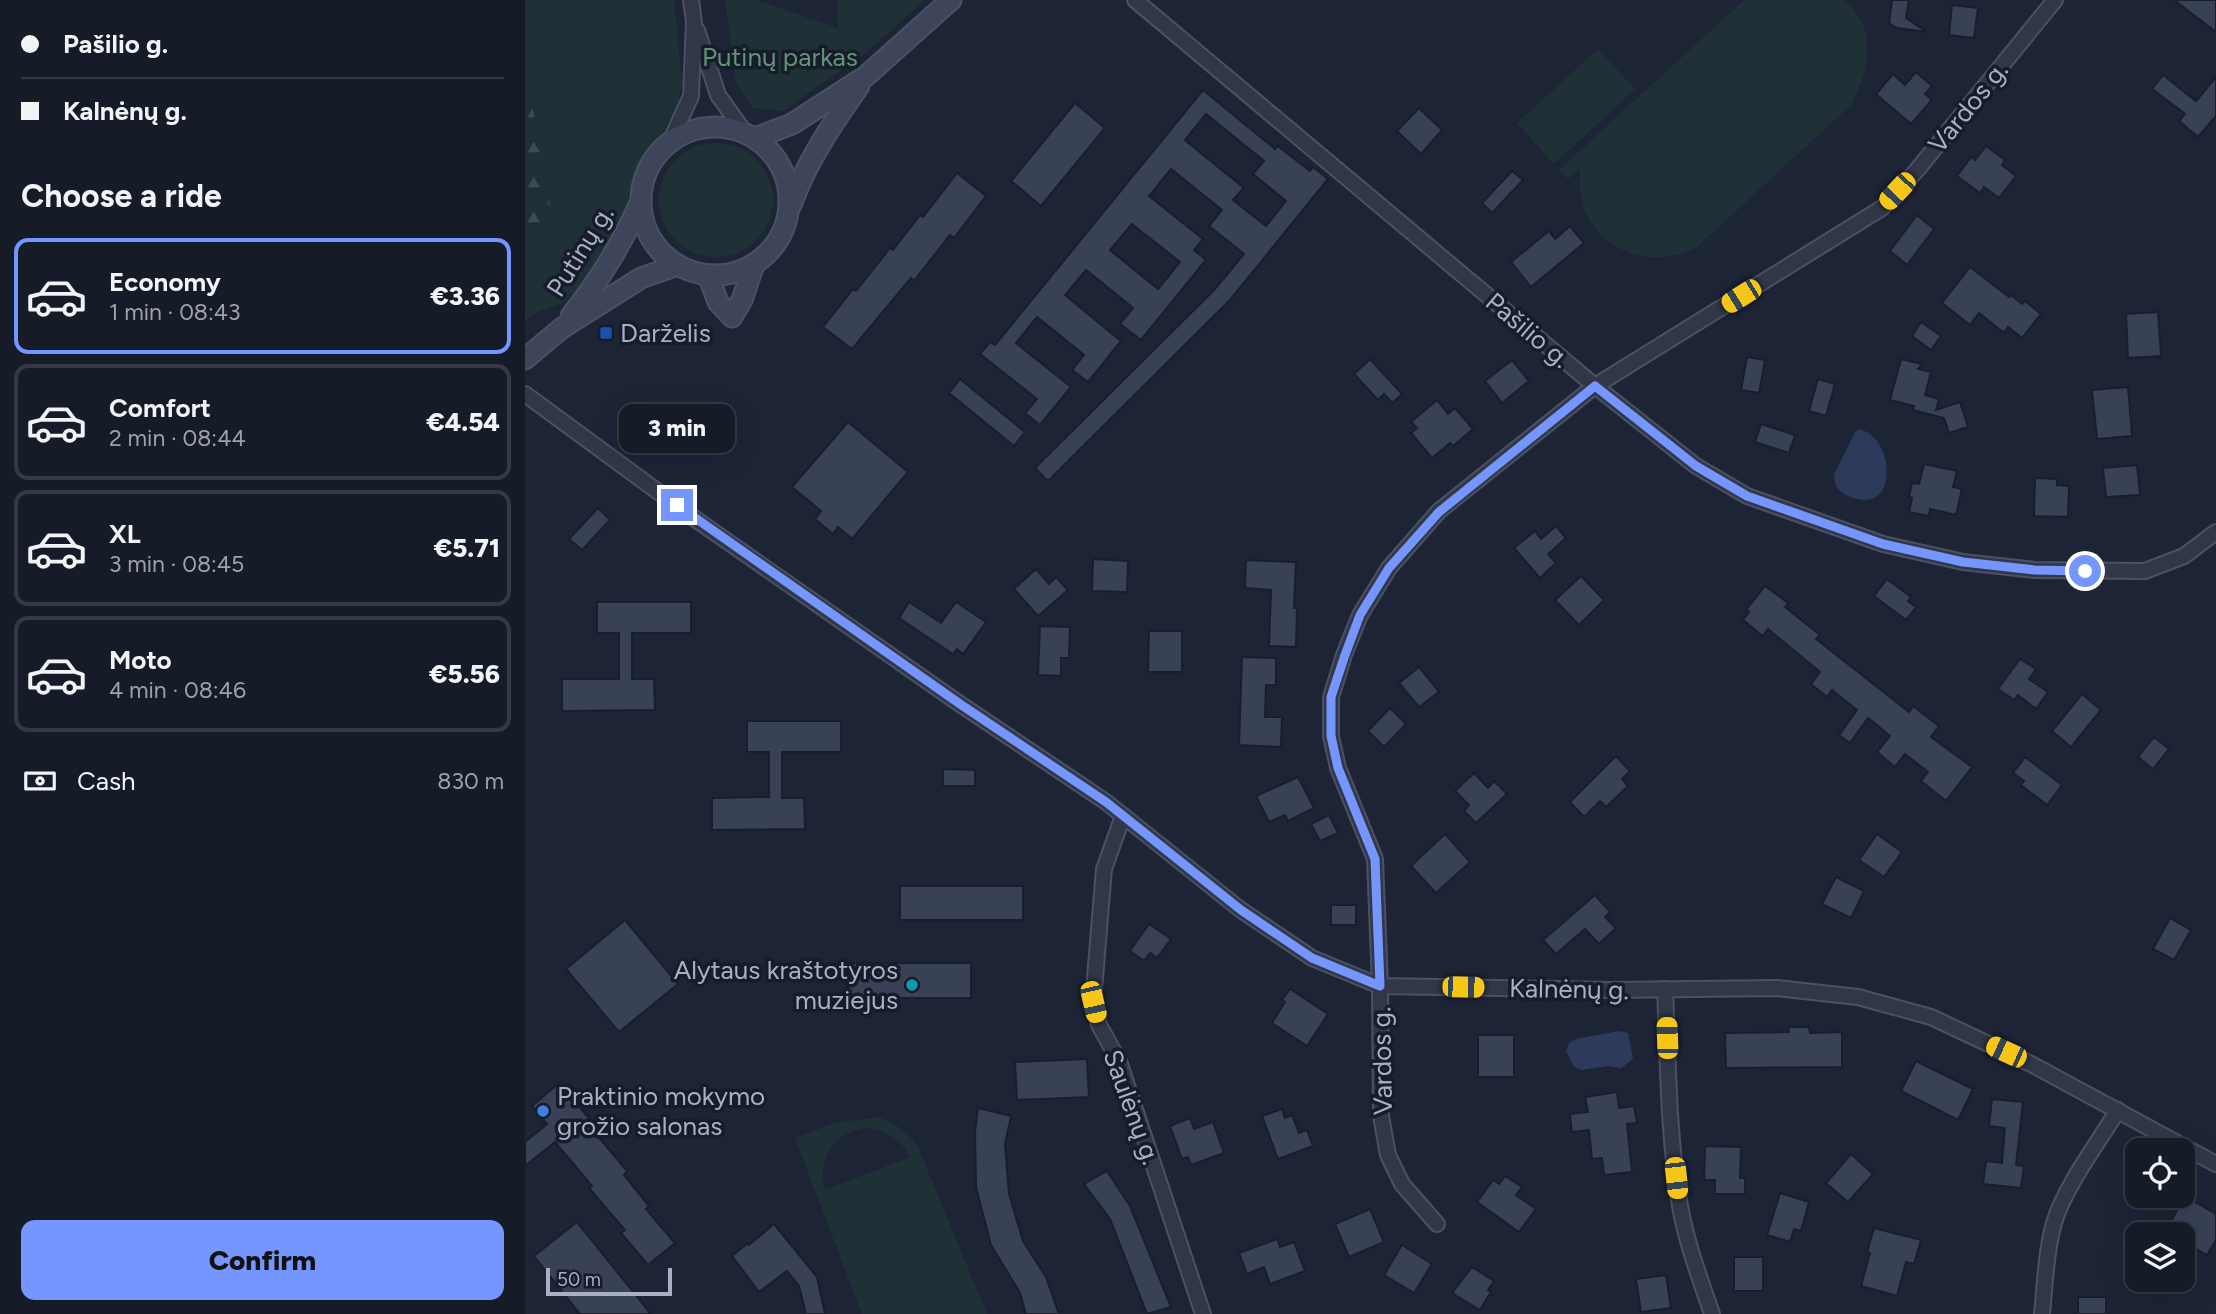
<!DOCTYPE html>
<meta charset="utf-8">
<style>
:root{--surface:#161b28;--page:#232834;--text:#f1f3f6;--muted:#9ea1a8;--line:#353945;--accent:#7595ff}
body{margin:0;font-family:Figtree,sans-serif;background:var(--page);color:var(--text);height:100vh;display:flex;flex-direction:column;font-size:26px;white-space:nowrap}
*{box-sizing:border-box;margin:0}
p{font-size:23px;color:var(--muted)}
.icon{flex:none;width:38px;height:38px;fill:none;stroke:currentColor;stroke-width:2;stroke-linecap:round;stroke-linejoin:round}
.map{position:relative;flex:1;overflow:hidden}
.sheet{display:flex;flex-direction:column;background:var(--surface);width:525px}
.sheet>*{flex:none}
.banner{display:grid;align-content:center;height:154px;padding:0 21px;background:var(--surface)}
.controls{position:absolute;left:1600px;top:1138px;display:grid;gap:14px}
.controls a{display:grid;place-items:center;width:70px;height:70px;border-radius:14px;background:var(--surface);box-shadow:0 7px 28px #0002,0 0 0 2px var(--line);font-size:35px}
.scale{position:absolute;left:21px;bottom:18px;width:126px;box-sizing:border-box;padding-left:7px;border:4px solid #aab0c4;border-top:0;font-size:19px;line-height:24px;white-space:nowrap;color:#aab0c4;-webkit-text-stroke:5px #171c2b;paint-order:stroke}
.end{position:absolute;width:32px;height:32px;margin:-16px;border:9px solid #7595ff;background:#fff;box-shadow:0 0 0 4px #fff}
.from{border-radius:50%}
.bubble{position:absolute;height:49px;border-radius:14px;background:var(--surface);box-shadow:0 7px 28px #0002,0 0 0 2px var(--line);font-size:23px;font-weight:800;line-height:49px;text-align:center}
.car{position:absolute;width:21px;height:42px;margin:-21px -10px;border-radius:9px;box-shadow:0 0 5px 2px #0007;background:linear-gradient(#f5c518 24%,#345 0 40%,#f5c518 0 76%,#345 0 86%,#f5c518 0)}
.banner b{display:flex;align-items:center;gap:24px;height:66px;font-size:26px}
.banner b+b{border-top:2px solid var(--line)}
.banner i{width:18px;height:18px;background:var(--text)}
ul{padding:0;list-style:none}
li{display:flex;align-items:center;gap:21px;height:116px;margin:0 14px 10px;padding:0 7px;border:4px solid var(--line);border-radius:14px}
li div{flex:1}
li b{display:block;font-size:26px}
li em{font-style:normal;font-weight:800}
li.selected{border-color:var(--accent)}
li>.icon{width:63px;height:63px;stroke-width:1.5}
h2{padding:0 21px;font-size:32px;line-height:84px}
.pay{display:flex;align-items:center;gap:18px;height:77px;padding:0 21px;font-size:26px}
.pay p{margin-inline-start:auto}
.action{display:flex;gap:14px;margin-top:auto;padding:14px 21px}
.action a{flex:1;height:80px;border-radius:14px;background:var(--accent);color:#111;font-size:28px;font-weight:800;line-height:80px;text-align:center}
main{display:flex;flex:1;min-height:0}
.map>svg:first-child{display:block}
.green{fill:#1f3137;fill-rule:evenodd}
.forest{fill:url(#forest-firs)}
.water{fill:#2d3a5c}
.building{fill:#394157;stroke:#191e2d;stroke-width:2;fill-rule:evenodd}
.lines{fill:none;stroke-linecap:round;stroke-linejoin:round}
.minor-casing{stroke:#4b5162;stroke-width:18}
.secondary-casing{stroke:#4b5162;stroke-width:23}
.minor{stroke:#313747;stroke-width:14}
.secondary{stroke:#3e455a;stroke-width:19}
.route{stroke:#7595ff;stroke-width:9}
.transit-dot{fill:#1a4fb4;stroke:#171c2b;stroke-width:2.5}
.culture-dot{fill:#0f9aa8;stroke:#171c2b;stroke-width:2.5}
.shop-dot{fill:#3f7fe0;stroke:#171c2b;stroke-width:2.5}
.labels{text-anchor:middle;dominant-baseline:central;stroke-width:7;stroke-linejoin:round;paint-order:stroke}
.park-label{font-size:26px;fill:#619575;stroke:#171c2b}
.street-label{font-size:26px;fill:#aab0c4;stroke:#171c2b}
.poi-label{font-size:26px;fill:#aab0c4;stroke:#171c2b;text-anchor:start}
</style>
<main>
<section class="sheet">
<div class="banner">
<b><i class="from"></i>Pašilio g.</b>
<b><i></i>Kalnėnų g.</b>
</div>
<h2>Choose a ride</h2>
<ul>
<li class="selected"><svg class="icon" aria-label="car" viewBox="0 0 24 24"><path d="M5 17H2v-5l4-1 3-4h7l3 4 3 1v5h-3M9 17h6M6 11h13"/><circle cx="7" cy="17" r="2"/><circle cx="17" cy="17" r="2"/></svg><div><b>Economy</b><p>1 min · 08:43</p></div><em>€3.36</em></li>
<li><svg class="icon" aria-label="car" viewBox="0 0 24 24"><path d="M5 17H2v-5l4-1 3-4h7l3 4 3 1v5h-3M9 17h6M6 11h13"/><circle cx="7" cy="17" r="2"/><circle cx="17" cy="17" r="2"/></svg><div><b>Comfort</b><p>2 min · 08:44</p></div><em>€4.54</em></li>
<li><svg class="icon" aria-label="car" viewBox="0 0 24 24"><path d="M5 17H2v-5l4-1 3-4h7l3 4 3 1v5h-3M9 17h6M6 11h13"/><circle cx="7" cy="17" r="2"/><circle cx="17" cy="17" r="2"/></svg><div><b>XL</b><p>3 min · 08:45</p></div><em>€5.71</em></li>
<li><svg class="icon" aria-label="car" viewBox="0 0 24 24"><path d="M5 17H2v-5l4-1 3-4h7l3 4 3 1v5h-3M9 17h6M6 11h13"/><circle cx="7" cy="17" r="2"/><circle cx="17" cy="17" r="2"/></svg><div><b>Moto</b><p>4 min · 08:46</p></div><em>€5.56</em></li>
</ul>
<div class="pay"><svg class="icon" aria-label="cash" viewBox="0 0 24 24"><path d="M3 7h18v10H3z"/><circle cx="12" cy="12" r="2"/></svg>Cash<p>830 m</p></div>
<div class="action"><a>Confirm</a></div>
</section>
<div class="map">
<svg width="1691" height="1314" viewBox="0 0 1691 1314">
<defs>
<pattern id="forest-firs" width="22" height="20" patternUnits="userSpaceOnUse" patternTransform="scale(1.75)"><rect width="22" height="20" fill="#1f3137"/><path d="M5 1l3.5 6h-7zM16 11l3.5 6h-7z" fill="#3d4c52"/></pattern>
</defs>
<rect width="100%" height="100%" fill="#1d2436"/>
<g class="green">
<polygon points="0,0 149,0 157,82 153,105 119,165 76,262 59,285 36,304 10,313 0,321 0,251 16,239 19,233 0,66"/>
<polygon points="200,0 230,0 313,28 313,0 400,0 338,55 258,111 227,108 211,82"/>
<path d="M1219 0H1318C1355 29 1344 70 1326 105L1171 248C1129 269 1074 253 1058 206 1054 193 1055 181 1055 168L1043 179 1034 170Z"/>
<polygon points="1073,49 1110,89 1029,164 992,123"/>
<circle cx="191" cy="200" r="57"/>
<path d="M353 1117C371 1124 382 1131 393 1147L462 1314H337L270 1138 310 1123ZM340 1128C361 1130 375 1138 385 1157L300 1190C292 1158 308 1134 340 1128Z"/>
</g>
<polygon class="forest" points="0,66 26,210 16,239 0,251"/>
<g class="water">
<path d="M1333 429C1371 435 1375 519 1323 496 1313 492 1309 484 1309 475L1330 432Z"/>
<polygon points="1094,1031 1103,1033 1108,1059 1096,1068 1082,1066 1057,1070 1049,1067 1041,1051 1044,1043 1051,1039"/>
</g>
<g class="building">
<polygon points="1367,0 1384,0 1381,18 1402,32 1372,28 1364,23"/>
<polygon points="1649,0 1691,0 1691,32"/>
<polygon points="1427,5 1453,8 1449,38 1424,35"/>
<polygon points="1391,72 1407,86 1400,94 1407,100 1386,124 1351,94 1368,74 1380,85"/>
<polygon points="1638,75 1671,101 1691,77 1691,116 1673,137 1654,121 1660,114 1627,89"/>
<path d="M678 90 750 149 753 146 785 171 788 167 803 179 705 300 523 481 510 468 690 289 719 254 684 226 697 210 646 169 624 196 678 239 669 250 681 260 616 340 595 324 608 308 561 270 540 295 596 341 563 382 547 370 559 355 512 317 491 343 546 387 515 425 500 413 512 399 455 354 465 342 470 345ZM681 114 739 161 728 174 761 201 741 226 708 200 719 188 660 140ZM607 224 655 262 633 289 585 250Z"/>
<polygon points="550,103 580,128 516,206 486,181"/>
<polygon points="894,108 917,130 896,154 872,131"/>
<polygon points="1461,146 1480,160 1477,165 1491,176 1474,198 1459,187 1455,193 1432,176 1446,157 1450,160"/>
<polygon points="987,171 998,180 967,213 957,203"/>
<polygon points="432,173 461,196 429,238 425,235 389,281 386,278 327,349 298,327 328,289 331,291 365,248 368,250 395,215 398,217"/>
<polygon points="1392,215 1409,229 1382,265 1365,251"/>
<polygon points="1045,226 1059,243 1006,287 986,262 1024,231 1030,239"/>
<polygon points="1445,267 1484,297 1486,295 1497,304 1500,301 1516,314 1497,338 1483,327 1479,333 1454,313 1445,325 1417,303"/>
<polygon points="1633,312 1636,356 1603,358 1601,314"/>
<polygon points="1396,322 1416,336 1406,350 1387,336"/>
<polygon points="1222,357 1240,360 1234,393 1216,390"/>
<polygon points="845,359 877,394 867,403 859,394 853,400 829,374"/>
<polygon points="1376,359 1397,364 1393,369 1406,372 1400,395 1414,399 1411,410 1435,402 1443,427 1424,433 1419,418 1388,410 1389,406 1365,400"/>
<polygon points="987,360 1004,381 977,403 960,381"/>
<polygon points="435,379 500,432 489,446 424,393"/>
<polygon points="1293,379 1310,384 1301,416 1284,411"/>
<polygon points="1603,387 1607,436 1572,439 1567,390"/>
<polygon points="912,400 923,414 930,408 948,429 928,446 925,443 907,458 886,433 892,428 886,422"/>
<polygon points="323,422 383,472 327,539 313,527 308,534 290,519 296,511 267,487"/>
<polygon points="1236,424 1270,435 1264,453 1230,442"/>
<polygon points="1399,464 1432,471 1428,487 1437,489 1431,515 1405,509 1404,516 1384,512 1387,498 1384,497 1387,483 1394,484"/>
<polygon points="1612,465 1615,495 1581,497 1578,468"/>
<polygon points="1510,478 1532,479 1532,485 1544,486 1543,517 1509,516"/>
<polygon points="73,508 85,520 57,550 44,539"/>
<polygon points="1031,526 1041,538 1023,554 1031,563 1015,578 989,548 1010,531 1016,539"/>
<polygon points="568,559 603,561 602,592 567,591"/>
<polygon points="721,560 771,562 769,608 772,608 771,647 744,646 746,590 720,588"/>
<polygon points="511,569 524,584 531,577 543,590 513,616 489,589"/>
<polygon points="1056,576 1079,600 1054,625 1030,600"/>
<polygon points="1362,579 1386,597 1383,601 1391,607 1381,620 1349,596"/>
<polygon points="1240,586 1263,603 1260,607 1295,635 1291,639 1384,712 1388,706 1414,726 1406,737 1447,767 1421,801 1396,781 1403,772 1380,754 1370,767 1352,752 1365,736 1343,718 1325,743 1314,735 1332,710 1307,690 1302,697 1286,684 1295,672 1243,629 1238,636 1218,620 1224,612 1221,610"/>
<polygon points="72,602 166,602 166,633 107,633 107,679 129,679 130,710 37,711 37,679 94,679 94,633 72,633"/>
<polygon points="384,602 416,623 431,602 461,622 438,654 432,649 428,654 374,618"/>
<polygon points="515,626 545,627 544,658 536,658 536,676 513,675"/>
<polygon points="624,631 657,631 657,672 623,672"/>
<polygon points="717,657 751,658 751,685 741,685 740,717 757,717 756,747 714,745"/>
<polygon points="1495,659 1511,669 1504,679 1523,692 1511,709 1493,695 1489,700 1473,689"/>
<polygon points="894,667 914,692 894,707 874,683"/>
<polygon points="1557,694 1576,710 1546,747 1527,731"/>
<polygon points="865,708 881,724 859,747 843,731"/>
<polygon points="222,721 316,721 316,752 257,752 257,798 279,798 280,829 187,830 187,798 244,797 244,752 222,752"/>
<polygon points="1629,737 1644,749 1628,769 1613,757"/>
<polygon points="1091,756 1105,771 1097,779 1103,786 1081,807 1075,801 1059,817 1045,802"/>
<polygon points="1500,757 1537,785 1522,805 1496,785 1499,781 1488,773"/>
<polygon points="418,769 450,770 450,786 418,786"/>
<polygon points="949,773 963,788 969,781 982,794 951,823 939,811 944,805 930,791"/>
<polygon points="773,777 789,808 763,821 760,815 744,822 731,796"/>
<polygon points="804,815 813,833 795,841 786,824"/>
<polygon points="920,834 945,862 911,893 886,866"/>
<polygon points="1352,834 1377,852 1359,877 1334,860"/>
<polygon points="1311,877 1339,891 1326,918 1297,904"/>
<rect x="375" y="886" width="123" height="34"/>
<polygon points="1070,895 1085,912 1080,917 1091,928 1074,944 1060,929 1031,954 1018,940"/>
<rect x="806" y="905" width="25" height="20"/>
<polygon points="1645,918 1666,930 1649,960 1628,949"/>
<polygon points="100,920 153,984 94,1032 41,969"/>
<polygon points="624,924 646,939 632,958 625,953 619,961 605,951"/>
<rect x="323" y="963" width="123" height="35"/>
<polygon points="765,989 803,1014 782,1046 747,1023 760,1002 757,1000"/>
<polygon points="1263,1027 1284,1027 1285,1033 1317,1032 1317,1067 1201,1068 1200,1033 1264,1032"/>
<rect x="953" y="1035" width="36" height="42"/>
<polygon points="562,1059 564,1097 492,1100 490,1062"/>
<polygon points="1391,1061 1448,1089 1433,1120 1376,1091"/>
<polygon points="34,1083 69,1124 65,1127 102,1171 99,1175 124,1206 121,1209 150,1243 123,1265 96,1233 100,1230 64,1188 67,1186 30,1142 0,1166 0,1142 22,1124 7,1106"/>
<polygon points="1092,1092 1094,1108 1109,1106 1112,1123 1102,1124 1107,1172 1079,1175 1077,1158 1067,1159 1064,1130 1047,1132 1045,1114 1063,1112 1060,1097"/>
<polygon points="1467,1099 1498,1102 1491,1165 1499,1166 1496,1188 1458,1184 1461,1161 1477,1163 1480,1128 1464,1126"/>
<polygon points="453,1108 486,1116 480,1144 484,1194 498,1241 521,1277 534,1314 501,1314 495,1293 466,1245 451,1187 450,1131"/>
<polygon points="757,1109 760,1118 767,1115 774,1133 782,1130 788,1146 753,1159 737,1116"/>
<polygon points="665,1118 669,1129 688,1122 699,1153 666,1165 663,1157 657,1159 645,1126"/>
<polygon points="1180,1146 1216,1147 1215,1178 1220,1178 1220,1194 1190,1194 1190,1180 1179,1180"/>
<polygon points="1326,1154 1348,1174 1323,1202 1301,1183"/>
<polygon points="582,1171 605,1206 646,1307 622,1314 585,1219 559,1184"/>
<polygon points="980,1176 997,1187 991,1195 1011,1209 994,1232 952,1202 968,1180 974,1184"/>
<polygon points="1255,1193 1284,1202 1276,1231 1269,1229 1265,1242 1242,1235"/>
<polygon points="1660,1196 1691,1214 1691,1240 1682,1255 1666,1246 1671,1237 1645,1223"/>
<polygon points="845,1209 859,1242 824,1257 810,1224"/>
<polygon points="52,1222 126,1314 55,1314 9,1256"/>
<polygon points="249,1224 292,1277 300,1314 281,1314 274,1286 262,1271 234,1292 207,1256 223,1243 224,1245"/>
<polygon points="1349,1228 1396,1240 1389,1264 1381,1262 1372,1296 1336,1286 1345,1253 1342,1252"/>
<polygon points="752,1239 755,1247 769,1242 780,1271 745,1284 739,1267 722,1274 714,1253"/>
<polygon points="877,1245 907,1264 889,1293 859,1275"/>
<rect x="1209" y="1257" width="29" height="34"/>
<polygon points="947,1267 969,1281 963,1290 966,1292 955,1310 927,1293"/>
<polygon points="1141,1275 1146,1308 1116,1312 1111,1279"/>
<rect x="1553" y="1297" width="28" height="17"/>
</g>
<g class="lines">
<g class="minor-casing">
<g id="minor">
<polyline points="610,0 1070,386 1171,466 1222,496 1358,544 1438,562 1510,570 1620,571 1659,556 1691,532"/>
<polyline points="172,30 193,95 220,133"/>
<polyline points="145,142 166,96 169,22 166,0"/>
<polyline points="0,394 166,516 435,704 581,802 716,910 787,958 855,986 1086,990 1252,988 1333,997 1406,1017 1506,1064 1691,1164"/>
<polyline points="598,816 579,869 568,1002 574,1025 594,1061 678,1314"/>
<path d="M1140 989C1143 1059 1143 1130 1154 1200 1160 1239 1174 1276 1187 1314"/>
<polyline points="912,1224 877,1184 863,1155 856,1116 855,986 850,859 813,768 806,736 806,697 819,655 835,615 864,568 914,511 1070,386 1357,208 1392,170 1530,0"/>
<path d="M1517 1314C1520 1283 1521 1252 1529 1223 1540 1186 1573 1143 1593 1110"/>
</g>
</g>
<g class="secondary-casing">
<g id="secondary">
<circle cx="190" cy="201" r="74"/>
<polyline points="230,138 267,124 341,76 426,0"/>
<path d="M266 205C282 161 307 124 334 86"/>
<polyline points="183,275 193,302 207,317 217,300 229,264"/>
<path d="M46 316C76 278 96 245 116 201"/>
<polyline points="0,359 37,328 116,278 153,265"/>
</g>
</g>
<use href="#minor" class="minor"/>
<use href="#secondary" class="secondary"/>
</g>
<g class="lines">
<polyline class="route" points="152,505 435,704 581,802 716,910 787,958 855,986 850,859 813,768 806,736 806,697 820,655 835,615 864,568 914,512 1070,386 1171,466 1222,496 1358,544 1438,562 1510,570 1560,571"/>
</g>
<rect class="transit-dot" x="74" y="326" width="14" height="14" rx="3.5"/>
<circle class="culture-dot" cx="387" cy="985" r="7"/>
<circle class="shop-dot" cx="18" cy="1111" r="7"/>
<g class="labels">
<g class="park-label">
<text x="255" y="57">Putinų parkas</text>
</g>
<g class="street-label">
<text transform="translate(1443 107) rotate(-51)">Vardos g.</text>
<text transform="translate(55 251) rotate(-58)">Putinų g.</text>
<text transform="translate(1003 330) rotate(40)">Pašilio g.</text>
<text transform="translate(1044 989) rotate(1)">Kalnėnų g.</text>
<text transform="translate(857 1061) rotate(-91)">Vardos g.</text>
<text transform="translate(607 1107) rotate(70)">Saulėnų g.</text>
</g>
<g class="poi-label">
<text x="95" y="333">Darželis</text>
<text x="373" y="970" text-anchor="end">Alytaus kraštotyros<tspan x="373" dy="30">muziejus</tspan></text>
<text x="32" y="1096">Praktinio mokymo<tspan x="32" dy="30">grožio salonas</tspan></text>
</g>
</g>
</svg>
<div class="controls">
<a><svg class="icon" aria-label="locate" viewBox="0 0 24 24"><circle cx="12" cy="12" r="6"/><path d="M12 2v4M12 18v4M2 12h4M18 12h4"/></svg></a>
<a><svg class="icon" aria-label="layers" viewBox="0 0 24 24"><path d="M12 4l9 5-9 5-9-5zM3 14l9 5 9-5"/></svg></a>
</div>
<div class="scale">50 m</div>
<i class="end from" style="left:1560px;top:571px"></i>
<i class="end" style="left:152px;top:505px"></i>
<div class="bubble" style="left:94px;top:404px;width:116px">3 min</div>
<i class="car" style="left:1372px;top:191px;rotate:223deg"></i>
<i class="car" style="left:1216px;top:296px;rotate:238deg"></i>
<i class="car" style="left:938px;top:987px;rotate:91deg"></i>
<i class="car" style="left:568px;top:1002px;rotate:167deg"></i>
<i class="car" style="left:1142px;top:1038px;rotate:358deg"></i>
<i class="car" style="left:1481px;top:1052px;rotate:295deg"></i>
<i class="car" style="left:1151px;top:1178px;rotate:174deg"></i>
</div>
</main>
